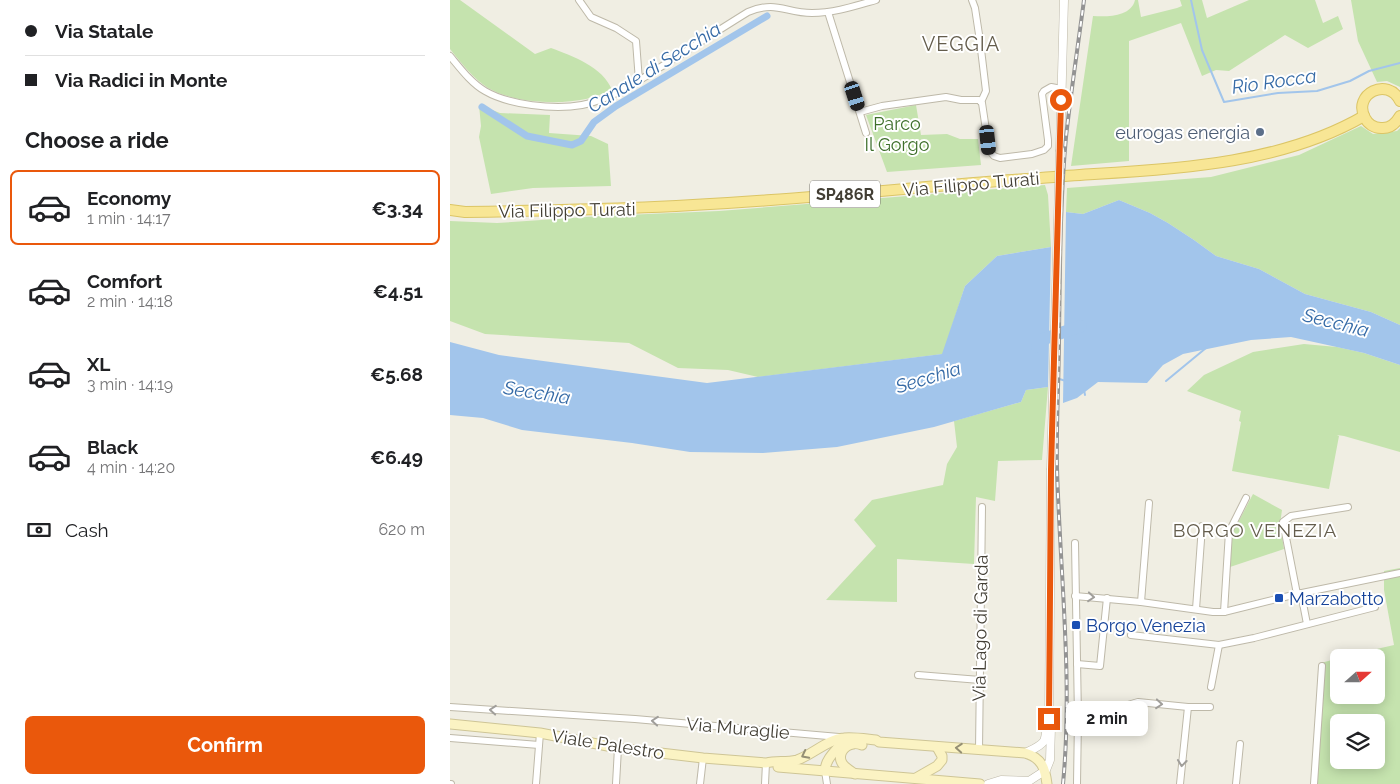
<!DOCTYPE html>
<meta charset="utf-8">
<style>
:root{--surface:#fff;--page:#f2f2f2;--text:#202124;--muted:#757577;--line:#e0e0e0;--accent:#ea580c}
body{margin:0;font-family:Raleway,sans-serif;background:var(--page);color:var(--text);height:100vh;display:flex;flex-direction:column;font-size:19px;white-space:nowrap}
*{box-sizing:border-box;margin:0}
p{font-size:16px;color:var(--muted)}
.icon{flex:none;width:28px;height:28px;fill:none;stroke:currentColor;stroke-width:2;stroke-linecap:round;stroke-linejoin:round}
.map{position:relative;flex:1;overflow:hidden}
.details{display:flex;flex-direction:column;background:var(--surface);width:450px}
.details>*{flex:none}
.top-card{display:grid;align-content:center;height:110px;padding:0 25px;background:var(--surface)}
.needle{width:32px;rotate:69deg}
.fabs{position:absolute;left:880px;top:649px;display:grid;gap:10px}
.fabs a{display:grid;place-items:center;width:55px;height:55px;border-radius:8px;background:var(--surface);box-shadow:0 2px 12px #0003;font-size:25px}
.end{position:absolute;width:22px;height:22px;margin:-11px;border:6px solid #ea580c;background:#fff;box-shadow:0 0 0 2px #fff}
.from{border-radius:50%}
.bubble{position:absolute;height:35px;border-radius:8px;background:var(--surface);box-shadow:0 2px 12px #0003;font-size:16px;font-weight:700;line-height:35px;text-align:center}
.car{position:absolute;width:15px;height:30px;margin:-15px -8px;border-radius:6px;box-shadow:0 0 4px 1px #0007;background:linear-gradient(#222 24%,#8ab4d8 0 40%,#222 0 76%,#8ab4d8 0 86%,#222 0)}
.top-card b{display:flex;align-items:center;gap:18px;height:48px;font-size:19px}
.top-card b+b{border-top:1px solid var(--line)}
.top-card i{width:12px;height:12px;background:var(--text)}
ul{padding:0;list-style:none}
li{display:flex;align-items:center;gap:15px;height:75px;margin:0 10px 8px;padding:0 15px;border:2px solid transparent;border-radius:8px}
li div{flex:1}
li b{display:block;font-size:19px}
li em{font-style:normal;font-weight:700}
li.active{border-color:var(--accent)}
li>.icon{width:45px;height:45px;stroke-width:1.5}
h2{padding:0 25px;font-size:22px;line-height:60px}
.pay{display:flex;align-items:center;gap:12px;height:55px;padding:0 25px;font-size:19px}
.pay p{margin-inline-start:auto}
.button{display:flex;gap:10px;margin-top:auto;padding:10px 25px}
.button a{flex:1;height:58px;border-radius:8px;background:var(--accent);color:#fff;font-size:20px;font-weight:700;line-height:58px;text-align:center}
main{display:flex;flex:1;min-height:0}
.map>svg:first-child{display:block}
.green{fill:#c5e3ae;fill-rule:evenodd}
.water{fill:#a2c5eb}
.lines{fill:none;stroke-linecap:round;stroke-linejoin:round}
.stream{stroke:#a2c5eb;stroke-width:2}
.canal{stroke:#a2c5eb;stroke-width:7}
.river{stroke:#a2c5eb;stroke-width:12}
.minor-casing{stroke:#beb9a9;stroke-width:8}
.tertiary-casing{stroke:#beb9a9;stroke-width:9}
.secondary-casing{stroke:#cec596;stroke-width:11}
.primary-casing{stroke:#dbc566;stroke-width:12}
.minor{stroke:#fff;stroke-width:6}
.tertiary{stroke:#fff;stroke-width:8}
.secondary{stroke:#fbf3c3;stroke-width:9}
.primary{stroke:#f8e695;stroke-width:10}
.rail-casing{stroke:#939393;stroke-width:4}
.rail{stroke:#fff;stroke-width:2;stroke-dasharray:5.5;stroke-linecap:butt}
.tertiary-bridge-casing{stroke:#beb9a9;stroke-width:9;stroke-linecap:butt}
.tertiary-bridge{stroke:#fff;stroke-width:8}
.oneway{stroke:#a09e9a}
.oneway2{stroke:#958f74}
.route{stroke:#ea580c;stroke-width:6}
.service-dot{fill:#5c6f8a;stroke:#fff;stroke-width:2}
.transit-dot{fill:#1a4fb4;stroke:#fff;stroke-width:2}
.labels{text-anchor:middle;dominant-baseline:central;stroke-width:4;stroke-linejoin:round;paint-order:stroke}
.shield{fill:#fff;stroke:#7b7871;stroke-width:1}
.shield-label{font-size:16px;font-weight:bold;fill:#423e34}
.park-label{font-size:18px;fill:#3e6f2b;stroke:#fff}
.service-label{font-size:18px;fill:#4e5e75;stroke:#fff;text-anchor:end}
.street-label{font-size:18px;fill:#423e34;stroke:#fff}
.transit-label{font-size:18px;fill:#164399;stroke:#fff;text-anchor:start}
.water-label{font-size:19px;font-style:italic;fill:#356aa6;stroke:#fff}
.neighbourhood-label{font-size:19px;letter-spacing:1px;fill:#645d4c;stroke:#fff}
.quarter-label{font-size:20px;letter-spacing:1px;fill:#645d4c;stroke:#fff}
</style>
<main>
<section class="details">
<div class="top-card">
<b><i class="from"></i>Via Statale</b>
<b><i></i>Via Radici in Monte</b>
</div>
<h2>Choose a ride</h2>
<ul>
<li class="active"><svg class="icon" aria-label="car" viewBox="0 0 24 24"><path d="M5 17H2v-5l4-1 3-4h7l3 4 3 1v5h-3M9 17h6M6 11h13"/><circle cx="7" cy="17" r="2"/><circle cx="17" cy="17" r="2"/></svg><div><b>Economy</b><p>1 min · 14:17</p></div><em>€3.34</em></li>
<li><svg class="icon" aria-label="car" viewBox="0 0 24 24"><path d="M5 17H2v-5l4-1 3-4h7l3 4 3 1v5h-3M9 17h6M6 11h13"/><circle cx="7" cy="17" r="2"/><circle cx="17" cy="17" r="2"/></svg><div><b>Comfort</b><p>2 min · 14:18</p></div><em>€4.51</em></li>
<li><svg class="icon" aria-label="car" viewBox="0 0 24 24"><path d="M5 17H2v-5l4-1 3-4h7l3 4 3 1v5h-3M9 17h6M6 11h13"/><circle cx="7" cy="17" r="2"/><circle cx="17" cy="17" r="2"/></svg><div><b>XL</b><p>3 min · 14:19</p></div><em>€5.68</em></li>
<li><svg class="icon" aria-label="car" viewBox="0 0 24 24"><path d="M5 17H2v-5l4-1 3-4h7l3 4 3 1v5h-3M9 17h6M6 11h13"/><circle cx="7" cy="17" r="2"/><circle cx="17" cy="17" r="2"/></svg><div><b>Black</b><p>4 min · 14:20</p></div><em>€6.49</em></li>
</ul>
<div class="pay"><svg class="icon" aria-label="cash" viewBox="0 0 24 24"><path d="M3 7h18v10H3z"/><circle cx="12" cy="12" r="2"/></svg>Cash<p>620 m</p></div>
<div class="button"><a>Confirm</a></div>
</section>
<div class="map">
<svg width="950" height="784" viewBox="0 0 950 784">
<rect width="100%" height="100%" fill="#f0eee3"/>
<g class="green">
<path d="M0 0H10L85 54 101 48C123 56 153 67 162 90 154 93 145 97 136 99 108 105 64 103 38 88 23 78 11 63 0 49Z"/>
<path d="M685 0H688L691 17 727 8 732 6 730 0H752L757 18 799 0H865L873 23 888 16 893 29 858 48 835 35 779 71 766 70 752 76 731 23 679 41V161L621 166 643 16C657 17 681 17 685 0Z"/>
<polygon points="901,0 950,0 950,87 937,81 927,82 908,41"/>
<polygon points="29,105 50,113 100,115 99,133 141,136 158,144 161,186 83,188 41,194 29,137 31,126"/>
<polygon points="466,105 471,135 497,134 510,139 528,139 531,165 437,172 416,115"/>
<polygon points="911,126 923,134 947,131 950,128 950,325 921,312 855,294 809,269 766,256 744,240 718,223 700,213 669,200 633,214 616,212 617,188 761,177 849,155"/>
<polygon points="595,185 598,195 601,247 547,256 515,286 493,354 308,377 278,370 228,368 179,343 35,334 0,321 0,221 47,223 151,216 269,211"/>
<polygon points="854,344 887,347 914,353 950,365 950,452 894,436 887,435 889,436 879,489 782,471 791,422 789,421 791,411 737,391 754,375 803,352"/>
<polygon points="598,387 592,460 548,461 545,501 526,497 524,564 447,559 447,602 376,600 426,546 404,520 422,500 493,485 497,464 507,447 504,421 571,402 576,390"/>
<polygon points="803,494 832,510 830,524 834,549 780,567 781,536"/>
<path d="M950 568V784H864L871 663 889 658V695H926V658L892 657 944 645 934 590V571ZM889 722H926V760H889Z"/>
</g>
<g class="water">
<polygon points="669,200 700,213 718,223 744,240 766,256 809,269 855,294 921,312 950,325 950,365 914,353 841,337 801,340 733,354 713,365 697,383 648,382 627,398 613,403 616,212 633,214"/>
<polygon points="601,247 598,387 576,390 571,402 484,427 387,447 313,453 240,452 182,443 72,430 33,418 0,415 0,342 49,355 257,383 492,354 515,286 547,256"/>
</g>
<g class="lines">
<g class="stream">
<polyline points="741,0 752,50 774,102 828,93 867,91 900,81 919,71 950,63"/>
<polyline points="606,378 616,381"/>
<polyline points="716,381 756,348"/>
<polyline points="634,390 635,395"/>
</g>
<polyline class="canal" points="32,107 77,136 122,145 131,141 144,122 166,106 317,16"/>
<polyline class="river" points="587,347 594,339 631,326"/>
<g class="minor-casing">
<g id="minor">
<polyline points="129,0 141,17 166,28 186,41 189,81"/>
<polyline points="522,0 525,8 530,41 536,91 531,102"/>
<polyline points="378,12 416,133"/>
<path d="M0 56C10 68 21 83 35 91 59 105 104 110 132 105 164 99 193 78 220 61 246 45 272 28 298 12 327 0 335 13 362 13 384 13 405 6 426 0"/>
<polyline points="410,112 432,106 496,97 511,100 529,100 532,103 539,150 544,156 550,158 582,154 594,150 598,146 598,140 592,94 594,91 601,87 612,89"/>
<polyline points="625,543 628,718 627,784"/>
<polyline points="851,593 857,624"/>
<polyline points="847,594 833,522 841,516 898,507"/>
<polyline points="625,596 691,602 763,612 774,612 847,594 950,573"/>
<polyline points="691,602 699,503"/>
<polyline points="746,609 752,526"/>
<polyline points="774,612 779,532 796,498"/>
<polyline points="681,635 769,645 804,638 925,607"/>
<polyline points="627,664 650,666 657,598"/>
<polyline points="468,675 530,680"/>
<polyline points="761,687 769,645"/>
<polyline points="0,707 185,719 389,737"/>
<polyline points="628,718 634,718 688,702 738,707 760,707"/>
<polyline points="0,738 89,745"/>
<polyline points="529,750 532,507"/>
<polyline points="375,771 377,784"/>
<polyline points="0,784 1,784"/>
<polyline points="86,784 90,733"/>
<polyline points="166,784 168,748"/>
<polyline points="250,784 253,758"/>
<polyline points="315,784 316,763"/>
<polyline points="730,784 738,707"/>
<polyline points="786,784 790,744"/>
<polyline points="864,784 872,666"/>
</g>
</g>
<g class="tertiary-casing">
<g id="tertiary">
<polyline points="610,150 614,0"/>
<path d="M575 753C581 750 590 747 594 741 596 737 596 729 598 724"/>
<polyline points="538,784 551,780 579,781 596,770 600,760 601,727 599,722 601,470"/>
</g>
</g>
<g class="secondary-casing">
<g id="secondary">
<path d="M0 724 90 733 168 748 253 758 316 763C327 760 335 763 347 760 362 755 378 739 394 738 404 737 416 739 426 740L429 742 575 753C592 758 595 768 597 784"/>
<polyline points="328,767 530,784"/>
<path d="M375 771C375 760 385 751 392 743"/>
<path d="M405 774C401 771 394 767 392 763 387 754 395 745 403 744 406 743 409 744 412 745"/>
<polyline points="466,778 487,766 492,760 492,756 487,747"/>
</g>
</g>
<g class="primary-casing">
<g id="primary">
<path d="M950 101C938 76 902 94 915 118 918 124 924 128 931 128 940 129 946 123 950 116"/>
<path d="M0 210 15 212C70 211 125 210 179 208 302 204 425 191 548 181 580 179 612 176 644 174 733 169 835 162 914 116"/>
</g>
</g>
<use href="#minor" class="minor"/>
<use href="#tertiary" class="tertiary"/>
<use href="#secondary" class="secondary"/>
<use href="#primary" class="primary"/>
<g class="rail-casing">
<path id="rail" d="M613 784C623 679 610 574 607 468 606 424 609 379 609 334 610 269 610 202 616 137 621 91 628 46 634 0"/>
</g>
<use href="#rail" class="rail"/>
<g class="tertiary-bridge-casing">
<polyline id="tertiary-bridge" points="601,470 610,150"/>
</g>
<use href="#tertiary-bridge" class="tertiary-bridge"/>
</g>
<defs><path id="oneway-chevron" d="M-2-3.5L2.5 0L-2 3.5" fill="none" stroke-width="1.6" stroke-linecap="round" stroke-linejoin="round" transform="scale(1.25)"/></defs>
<g class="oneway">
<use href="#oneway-chevron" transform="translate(641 597) rotate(5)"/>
<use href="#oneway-chevron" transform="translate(709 704) rotate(5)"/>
<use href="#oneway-chevron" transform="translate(43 710) rotate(-176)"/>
<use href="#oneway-chevron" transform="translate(205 721) rotate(-175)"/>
<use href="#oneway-chevron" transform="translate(732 763) rotate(96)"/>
</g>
<g class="oneway2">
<use href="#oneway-chevron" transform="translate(509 748) rotate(-176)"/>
<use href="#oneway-chevron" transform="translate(355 755) rotate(153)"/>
</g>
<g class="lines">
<polyline class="route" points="599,719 601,470 611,100"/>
</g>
<circle class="service-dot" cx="810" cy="132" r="5"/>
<g class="transit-dot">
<rect x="824" y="593" width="10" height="10" rx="2.5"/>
<rect x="621" y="620" width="10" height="10" rx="2.5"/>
</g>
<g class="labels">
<rect class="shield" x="360" y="180.5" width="70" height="27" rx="4"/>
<g class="shield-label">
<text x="395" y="194">SP486R</text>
</g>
<g class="park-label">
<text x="447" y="123">Parco<tspan x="447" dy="21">Il Gorgo</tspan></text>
</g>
<g class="service-label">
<text x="800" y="132">eurogas energia</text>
</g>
<g class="street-label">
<text transform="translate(521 184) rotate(-5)">Via Filippo Turati</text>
<text transform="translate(117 210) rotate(-1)">Via Filippo Turati</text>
<text transform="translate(530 628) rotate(-89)">Via Lago di Garda</text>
<text transform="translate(288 728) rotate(5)">Via Muraglie</text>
<text transform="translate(158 744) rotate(9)">Viale Palestro</text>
</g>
<g class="transit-label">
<text x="839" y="598">Marzabotto</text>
<text x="636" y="625">Borgo Venezia</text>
</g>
<g class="water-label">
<text transform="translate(204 67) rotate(-32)">Canale di Secchia</text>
<text transform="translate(824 81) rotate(-8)">Rio Rocca</text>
<text transform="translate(886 322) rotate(14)">Secchia</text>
<text transform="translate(478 377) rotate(-17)">Secchia</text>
<text transform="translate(87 392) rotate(9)">Secchia</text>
</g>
<g class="neighbourhood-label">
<text x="805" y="530">BORGO VENEZIA</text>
</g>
<g class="quarter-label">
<text x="511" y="44">VEGGIA</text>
</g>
</g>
</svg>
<div class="fabs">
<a><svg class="needle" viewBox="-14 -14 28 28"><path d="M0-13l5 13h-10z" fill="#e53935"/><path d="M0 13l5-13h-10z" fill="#757577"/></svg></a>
<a><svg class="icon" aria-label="layers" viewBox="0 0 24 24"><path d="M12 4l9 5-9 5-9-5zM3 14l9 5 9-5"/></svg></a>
</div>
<i class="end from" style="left:611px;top:100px"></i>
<i class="end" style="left:599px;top:719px"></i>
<div class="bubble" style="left:616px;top:701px;width:82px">2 min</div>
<i class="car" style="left:405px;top:96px;rotate:162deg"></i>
<i class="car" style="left:538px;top:140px;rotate:174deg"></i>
</div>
</main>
